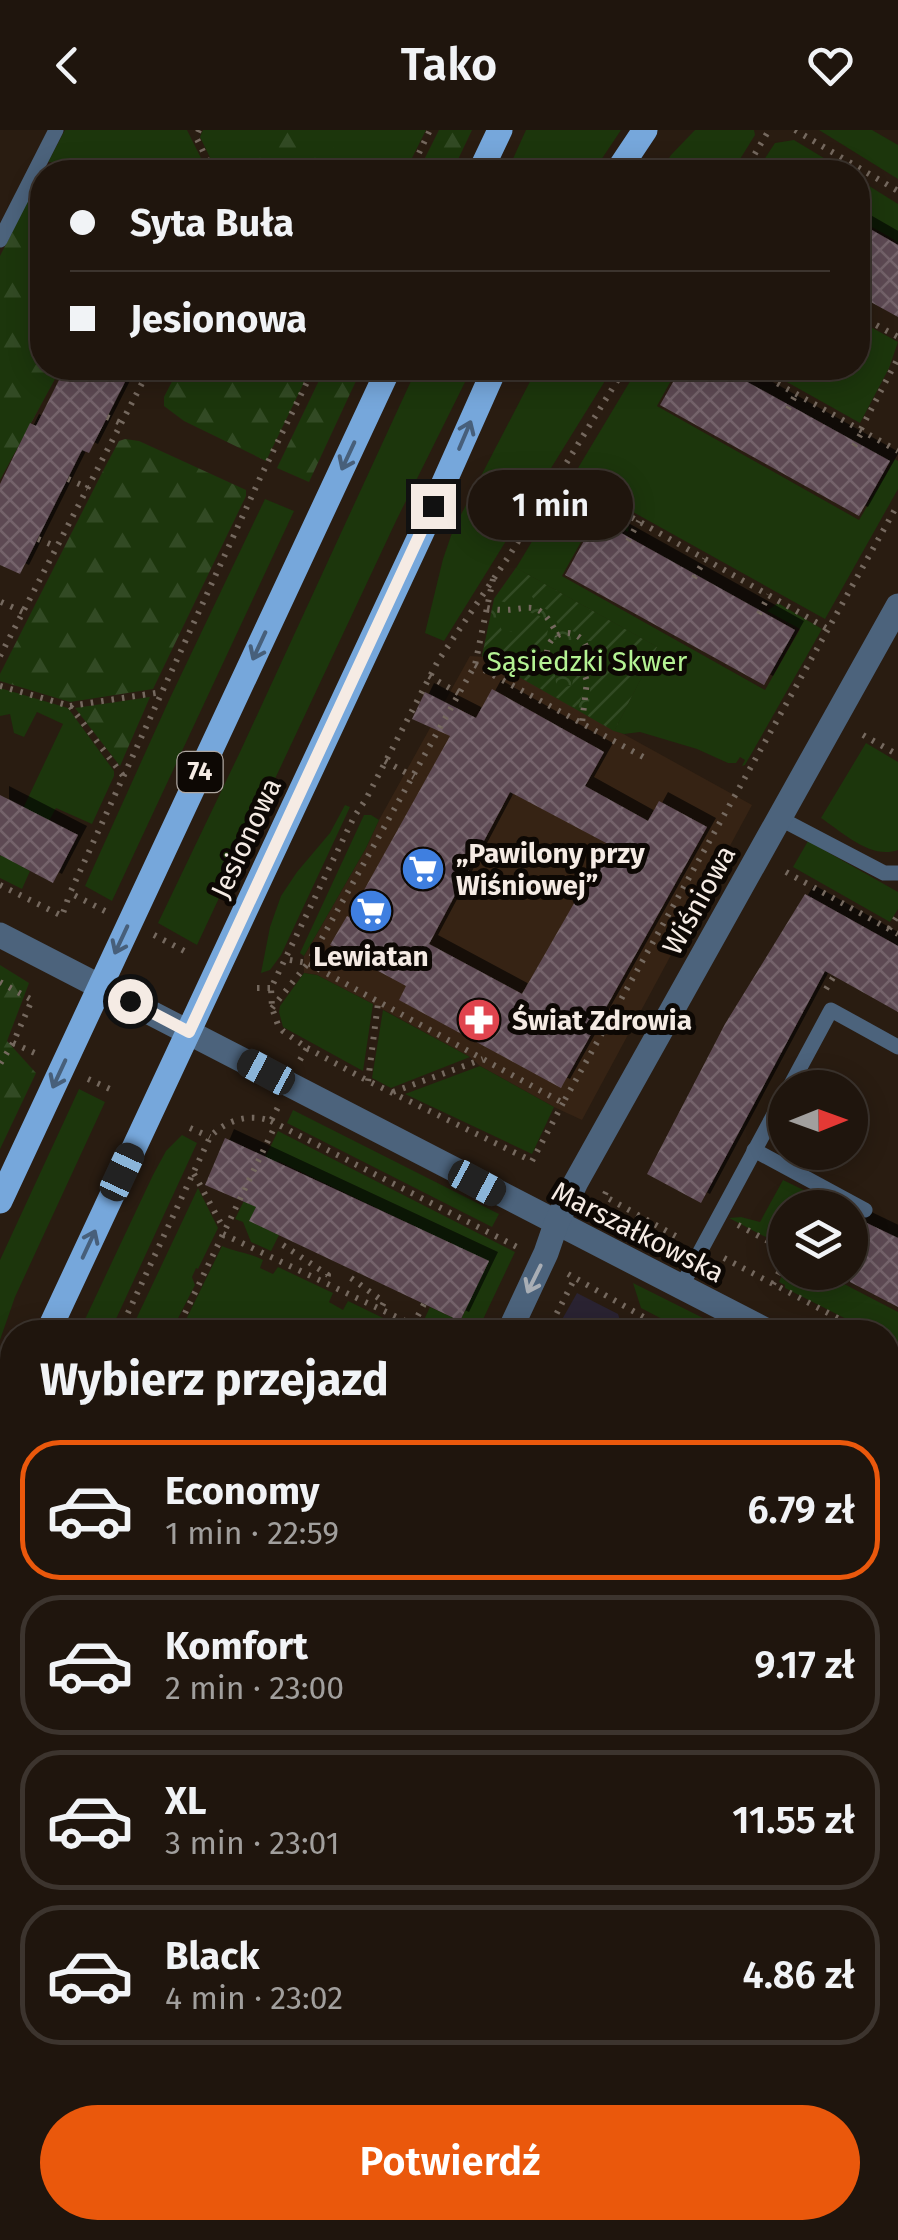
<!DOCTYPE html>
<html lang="pl">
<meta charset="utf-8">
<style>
:root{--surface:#1f150d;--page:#2c221b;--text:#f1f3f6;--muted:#a19f9d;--line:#3c342e;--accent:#ea580c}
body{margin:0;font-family:"Fira Sans",sans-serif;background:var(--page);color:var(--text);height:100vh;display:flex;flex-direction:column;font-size:38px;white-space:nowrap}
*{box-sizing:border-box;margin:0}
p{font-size:32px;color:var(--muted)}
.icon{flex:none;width:55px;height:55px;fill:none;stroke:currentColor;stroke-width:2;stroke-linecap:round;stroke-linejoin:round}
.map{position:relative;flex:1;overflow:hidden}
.panel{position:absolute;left:0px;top:1190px;width:900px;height:920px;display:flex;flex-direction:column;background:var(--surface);border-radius:40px 40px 0 0;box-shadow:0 5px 25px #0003,0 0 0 2px var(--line)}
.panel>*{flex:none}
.banner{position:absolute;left:30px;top:30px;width:840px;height:220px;border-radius:40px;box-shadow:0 5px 25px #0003,0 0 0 2px var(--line);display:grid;align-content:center;height:220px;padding:0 40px;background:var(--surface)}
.needle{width:65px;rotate:89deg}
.buttons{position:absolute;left:768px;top:940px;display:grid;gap:20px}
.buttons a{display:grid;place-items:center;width:100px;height:100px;border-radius:50%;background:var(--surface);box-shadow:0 5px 25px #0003,0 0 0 2px var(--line);font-size:50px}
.end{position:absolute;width:45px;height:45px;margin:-22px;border:12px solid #f5ebe4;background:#111;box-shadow:0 0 0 5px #111}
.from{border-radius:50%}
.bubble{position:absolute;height:70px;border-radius:35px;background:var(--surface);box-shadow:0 5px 25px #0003,0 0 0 2px var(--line);font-size:32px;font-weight:600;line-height:70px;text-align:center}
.car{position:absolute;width:30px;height:60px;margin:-30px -15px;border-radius:12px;box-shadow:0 0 8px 2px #0007;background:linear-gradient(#222 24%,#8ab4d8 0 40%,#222 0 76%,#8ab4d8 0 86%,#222 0)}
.banner b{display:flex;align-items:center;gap:35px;height:95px;font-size:38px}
.banner b+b{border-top:2px solid var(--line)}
.banner i{width:25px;height:25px;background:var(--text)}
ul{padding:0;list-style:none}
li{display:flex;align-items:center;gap:30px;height:140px;margin:0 20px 15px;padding:0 20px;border:5px solid var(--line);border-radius:40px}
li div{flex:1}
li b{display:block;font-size:38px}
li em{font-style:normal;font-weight:600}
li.selected{border-color:var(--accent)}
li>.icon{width:90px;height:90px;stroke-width:1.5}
h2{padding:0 40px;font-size:45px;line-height:120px}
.action{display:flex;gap:20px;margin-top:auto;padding:20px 40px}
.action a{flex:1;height:115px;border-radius:60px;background:var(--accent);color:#fff;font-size:40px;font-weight:600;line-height:115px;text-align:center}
header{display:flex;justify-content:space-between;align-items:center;height:130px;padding:0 40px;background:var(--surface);font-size:45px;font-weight:600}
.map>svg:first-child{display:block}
.built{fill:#362314}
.education{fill:#2a2332}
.grass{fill:#1c360c}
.forest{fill:url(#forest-firs)}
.park{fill:url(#park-crowns)}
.garden{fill:url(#garden-furrows)}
.building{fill:url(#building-cross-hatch);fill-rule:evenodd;filter:url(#shadow)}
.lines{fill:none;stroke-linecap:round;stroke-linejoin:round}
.path{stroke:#75695f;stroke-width:6;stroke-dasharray:2.5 8;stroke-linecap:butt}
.service{stroke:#4c637c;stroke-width:15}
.minor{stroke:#4c637c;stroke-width:25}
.primary{stroke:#76a7db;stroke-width:25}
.oneway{stroke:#475f7a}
.oneway2{stroke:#a9aeb5}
.route{stroke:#f5ebe4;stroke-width:12}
.labels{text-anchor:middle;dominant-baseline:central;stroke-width:10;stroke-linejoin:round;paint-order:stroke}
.shield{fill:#0d0804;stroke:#afa7a1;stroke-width:2.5}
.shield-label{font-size:25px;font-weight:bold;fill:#f5ebe4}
.park-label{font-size:28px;fill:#b5f394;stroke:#0d0804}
.street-label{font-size:28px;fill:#f5ebe4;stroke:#0d0804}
.poi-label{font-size:28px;font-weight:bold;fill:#f5ebe4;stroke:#0d0804;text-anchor:start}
</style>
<header><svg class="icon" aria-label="back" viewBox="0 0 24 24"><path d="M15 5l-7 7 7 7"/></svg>Tako<svg class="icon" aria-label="heart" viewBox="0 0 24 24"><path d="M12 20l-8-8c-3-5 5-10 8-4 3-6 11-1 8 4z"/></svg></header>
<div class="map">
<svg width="898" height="2110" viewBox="0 0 898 2110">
<defs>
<pattern id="forest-firs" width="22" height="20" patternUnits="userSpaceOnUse" patternTransform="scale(2.5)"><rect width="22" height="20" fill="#1c360c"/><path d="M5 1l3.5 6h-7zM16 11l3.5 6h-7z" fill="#324a24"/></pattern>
<pattern id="park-crowns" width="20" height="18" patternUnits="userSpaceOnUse" patternTransform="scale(2.5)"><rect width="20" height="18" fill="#1c360c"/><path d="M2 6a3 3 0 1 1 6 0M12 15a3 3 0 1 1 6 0" fill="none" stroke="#324a24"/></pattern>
<pattern id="garden-furrows" width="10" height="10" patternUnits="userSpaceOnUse" patternTransform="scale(2.5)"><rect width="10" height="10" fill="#1c360c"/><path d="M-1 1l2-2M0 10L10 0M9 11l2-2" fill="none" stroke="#324a24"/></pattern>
<pattern id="building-cross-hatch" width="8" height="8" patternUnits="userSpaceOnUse" patternTransform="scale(2.5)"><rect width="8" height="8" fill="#5d4a53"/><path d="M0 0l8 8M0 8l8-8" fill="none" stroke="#75646c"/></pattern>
<filter id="shadow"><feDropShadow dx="9" dy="-9" stdDeviation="0" flood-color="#0009"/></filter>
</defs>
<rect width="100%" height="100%" fill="#291c11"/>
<polygon class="built" points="470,526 484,527 752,675 582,990 554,977 480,936 470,927 373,874 317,845 304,843 304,826 366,718 379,690"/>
<g class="education">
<polygon points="577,1163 618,1184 624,1202 555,1202"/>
<polygon points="888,1324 898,1330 898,1635 888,1629"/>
<polygon points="8,1858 12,1860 12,2030 0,2024 0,1874"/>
</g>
<g class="grass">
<polygon points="65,0 187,0 208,42 176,42 167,38 48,32"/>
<polygon points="203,0 426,0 405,42 217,42 200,7"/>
<polygon points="526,0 621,0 593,42 507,42"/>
<polygon points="695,0 754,0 755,5 732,42 660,42 671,25"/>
<polygon points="819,0 872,0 898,15 898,49"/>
<polygon points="794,10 799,13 847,42 756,42 775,13"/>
<polygon points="858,49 898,74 898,112 858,89"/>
<polygon points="858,190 898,212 889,238 860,293 762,238 858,238"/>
<polygon points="417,238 472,238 396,391 197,815 158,793 240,622"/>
<polygon points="537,238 613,238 444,511 425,503 443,429 453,400"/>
<polygon points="638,238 678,238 657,276 859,390 895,329 898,331 898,359 825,489 572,348"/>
<polygon points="566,355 629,391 628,402 596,385 562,446 765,560 800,499 767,481 778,473 822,499 745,635 742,636 745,630 740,627 736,633 728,633 697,619 640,602 624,604 614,601 657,517 516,438"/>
<polygon points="265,369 294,381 112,771 85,756 170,568"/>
<polygon points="0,558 68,578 114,641 114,646 92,694 56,678 49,691 10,730 30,741 22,759 0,748 0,727 63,594 37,582 24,607 14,603 10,584 0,586"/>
<path d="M866 613 898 632V720C871 730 842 702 821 688Z"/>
<polygon points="345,675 350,677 281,825 270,840 261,843 270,797 281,766 297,742 330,703"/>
<polygon points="364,685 371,685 379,690 366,718 304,826 300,823"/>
<polygon points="808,711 898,762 898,779 890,792 793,737"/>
<polygon points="304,843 317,845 373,874 363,941 283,897 279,882 280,876"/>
<polygon points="383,880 470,927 391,958 372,948"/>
<polygon points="480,936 554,977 532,1024 405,964"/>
<polygon points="79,959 105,972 15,1167 0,1210 0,1130"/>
<polygon points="293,980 499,1084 492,1097 287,993"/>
<polygon points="278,1001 515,1122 477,1202 441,1202 422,1194 430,1177 460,1191 488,1131 278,1031 250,1091 279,1105 271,1121 251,1112 243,1092 235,1089"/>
<polygon points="182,1005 197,1013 110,1202 79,1202 153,1045 166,1021"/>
<polygon points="783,1050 816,1066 817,1072 813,1077 785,1078 785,1117 729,1088 741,1087 760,1092"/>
<polygon points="198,1058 218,1098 198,1139 196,1138 192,1147 195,1155 171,1202 130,1202"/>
<polygon points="614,1079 690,1120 684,1131 674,1133 605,1095"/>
<path d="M222 1116C236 1122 250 1123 263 1130L260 1138 273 1144 278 1137 333 1163 329 1172 343 1180 348 1171 412 1202H180Z"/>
<polygon points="785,1138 785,1142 823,1143 898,1182 898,1216 888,1211 888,1202 872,1202 785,1158 785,1155 779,1152"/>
<polygon points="633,1153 731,1202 687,1202 641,1178"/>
</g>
<g class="forest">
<polygon points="263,0 325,0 335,20 341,42 245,42 248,27"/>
<polygon points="439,0 472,0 452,42 418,42"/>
<polygon points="42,43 42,238 61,238 0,350 0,126"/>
<polygon points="179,238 311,238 266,331 184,291 164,276 164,267"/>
<polygon points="325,238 362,238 309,352 277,338"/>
<polygon points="125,309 139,311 246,360 246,366 153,559 70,572 0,551 0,544 105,337 119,311"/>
<polygon points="150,567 120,636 75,578"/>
<polygon points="0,835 29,853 7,911 36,943 0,1019"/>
</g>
<g class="park">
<polygon points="516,438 657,517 614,601 482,526 494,469"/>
<polygon points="894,1471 898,1473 898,1577 888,1597 888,1483"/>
</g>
<g class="garden">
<polygon points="516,438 657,517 614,601 588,586 591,548 590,538 605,529 605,518 596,511 586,511 578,503 560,497 549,481 537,474 531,465 523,464 510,474 494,469"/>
<polygon points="529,482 542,487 548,500 543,522 536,525 534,534 538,538 548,539 555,544 556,553 562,558 572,555 574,546 579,545 581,547 583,564 577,579 482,526 490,490 499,493 502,501 511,502 517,497 518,489"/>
</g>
<g class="building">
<polygon points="858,92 898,115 898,187 858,165"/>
<polygon points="65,238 132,238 89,323 82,320 20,444 0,435 0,354 30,293 36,296"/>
<polygon points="681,238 722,238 890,331 859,386 660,275"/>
<polygon points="596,389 795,500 764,555 565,445"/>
<path d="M492 559 604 622 585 656 648 691 659 671 707 697 561 958 399 870 406 856 330 815 347 786 349 787 450 606 412 589 425 562 476 588ZM510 662 608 714 522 864 429 814Z"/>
<polygon points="0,665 78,705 53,753 0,725"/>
<polygon points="805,764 898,816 898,882 825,841 701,1073 647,1044 725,894"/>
<polygon points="225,1008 489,1131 460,1191 249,1091 256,1077 205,1055"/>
<polygon points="850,1085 898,1108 898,1177 850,1152"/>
</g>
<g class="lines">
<g class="path">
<polyline points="199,0 196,7 213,42"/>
<polyline points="795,0 898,61"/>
<polyline points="62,37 166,40 170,42"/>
<polyline points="410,42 430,0"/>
<polyline points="744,42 769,0"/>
<polyline points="858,185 898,207"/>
<polyline points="750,238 898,321"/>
<polyline points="722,241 724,238"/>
<polyline points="788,279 796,264"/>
<polyline points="107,287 121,293"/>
<polyline points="861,299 898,228"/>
<polyline points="854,316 863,300"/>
<polyline points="559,346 828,499"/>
<polyline points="68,349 88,358"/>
<polyline points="38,409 57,417"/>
<polyline points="628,411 639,391"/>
<polyline points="694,448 705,429"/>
<polyline points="493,449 475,535 308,833 563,973 898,374"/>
<polyline points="1,472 23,482"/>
<path d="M487 478C526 487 535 459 558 506"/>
<polyline points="759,484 769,465"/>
<circle cx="567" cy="523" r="20"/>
<polyline points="0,526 150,238"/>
<polyline points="475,535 645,628"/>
<polyline points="582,537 587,551 582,593"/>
<polyline points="429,546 460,564"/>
<polyline points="0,556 70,576 124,647"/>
<polyline points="70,576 162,562"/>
<polyline points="863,605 898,625"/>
<polyline points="385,631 414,647"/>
<polyline points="786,742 898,804"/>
<polyline points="0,755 62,786 70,763"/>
<polyline points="105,781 70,763 261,346 314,238"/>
<polyline points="889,799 898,785"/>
<polyline points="154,805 190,824"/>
<polyline points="0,852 32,870 13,913 0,934"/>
<polyline points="257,858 271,858"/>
<polyline points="826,859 834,846"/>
<polyline points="272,878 308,833 284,829"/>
<polyline points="13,913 39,925"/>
<polyline points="307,918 368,951 532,1031 563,973"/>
<polyline points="300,930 307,918 283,901 278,895 272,878 271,858 354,687 366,669 438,531 509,426 625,238"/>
<polyline points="88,949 110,959"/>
<polyline points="368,951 378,873"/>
<polyline points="393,962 483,929"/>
<polyline points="271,991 519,1118"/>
<polyline points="190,998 210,1007"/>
<polyline points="194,1044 224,1099"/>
<polyline points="606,1062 604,1066 681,1109"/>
<polyline points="738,1095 785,1120"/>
<polyline points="223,1104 428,1202"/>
<polyline points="283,1115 328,1145 325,1153"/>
<polyline points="724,1128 864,1202"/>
<polyline points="568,1144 670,1202"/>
<polyline points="351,1148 384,1172 380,1180"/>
<polyline points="773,1154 785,1131"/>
<polyline points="413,1195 424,1174"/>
<path d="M119 1202 210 1007C226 990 249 983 271 991L278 977"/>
<polyline points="176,1202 276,994"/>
<polyline points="547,1202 575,1148"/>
<polyline points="888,1215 898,1220"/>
<polyline points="888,1314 898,1320"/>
<polyline points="888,1351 898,1357"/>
<polyline points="0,1457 12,1430"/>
<polyline points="0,1485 12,1491"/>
<polyline points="0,1706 12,1712"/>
<polyline points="0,1740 12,1713"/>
<polyline points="888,2002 898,2008"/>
<polyline points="888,2093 898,2098"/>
<polyline points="356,2098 382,2110"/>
<polyline points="423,2098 424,2110"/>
<polyline points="494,2098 503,2110"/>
<polyline points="720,2099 742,2109"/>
<polyline points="198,2110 204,2098"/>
<polyline points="623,2110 630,2098"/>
</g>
<g class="service">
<polyline points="0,110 56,0"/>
<polyline points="779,688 884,743 898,743"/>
<polyline points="789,958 831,880 898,917"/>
<polyline points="754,1020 865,1080"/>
<polyline points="681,1157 785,964"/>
<polyline points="0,1820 12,1789"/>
<polyline points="0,2071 12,2076"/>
<polyline points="63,2098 94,2110"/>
<polyline points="777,2110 783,2098"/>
</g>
<g class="minor">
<polyline points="0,805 769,1202"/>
<polyline points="509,1202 546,1123 556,1094 576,1052 898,476"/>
<polyline points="888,1264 898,1270"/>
<polyline points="888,1958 898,1963"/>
</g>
<g class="primary">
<polyline points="480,42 500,0"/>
<polyline points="617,42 645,0"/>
<polyline points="0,1071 389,238"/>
<polyline points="48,1202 422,402 495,238"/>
<polyline points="0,1305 12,1279"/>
</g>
</g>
<defs><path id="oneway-shaft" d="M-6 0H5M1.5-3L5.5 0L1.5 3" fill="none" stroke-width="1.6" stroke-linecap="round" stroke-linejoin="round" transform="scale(2.5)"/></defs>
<g class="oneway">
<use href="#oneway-shaft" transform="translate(465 305) rotate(-67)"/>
<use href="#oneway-shaft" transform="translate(348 326) rotate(115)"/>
<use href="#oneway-shaft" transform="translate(259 516) rotate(115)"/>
<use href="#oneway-shaft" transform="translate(121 810) rotate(115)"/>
<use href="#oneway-shaft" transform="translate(59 944) rotate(115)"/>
<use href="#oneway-shaft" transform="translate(89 1114) rotate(-65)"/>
</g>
<use class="oneway2" href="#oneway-shaft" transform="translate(534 1149) rotate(116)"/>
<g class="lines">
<polyline class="route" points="130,871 189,902 433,376"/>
</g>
<defs>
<g id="supermarket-disc" transform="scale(2.25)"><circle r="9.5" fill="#3f7fe0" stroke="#0d0804"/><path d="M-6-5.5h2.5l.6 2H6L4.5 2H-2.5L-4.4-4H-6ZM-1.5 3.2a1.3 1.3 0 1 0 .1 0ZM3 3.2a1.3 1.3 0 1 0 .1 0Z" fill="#fff"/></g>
<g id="pharmacy-disc" transform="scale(2.25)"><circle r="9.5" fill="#e0444e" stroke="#0d0804"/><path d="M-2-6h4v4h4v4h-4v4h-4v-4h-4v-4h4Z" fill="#fff"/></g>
</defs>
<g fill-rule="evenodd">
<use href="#supermarket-disc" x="423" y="739"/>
<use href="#supermarket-disc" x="371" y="781"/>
<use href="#pharmacy-disc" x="479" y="890"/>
</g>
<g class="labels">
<rect class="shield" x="177.5" y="622" width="45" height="40" rx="8"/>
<g class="shield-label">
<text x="200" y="642">74</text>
</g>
<g class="park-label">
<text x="587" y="531">Sąsiedzki Skwer</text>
</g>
<g class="street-label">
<text transform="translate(246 708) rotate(-65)">Jesionowa</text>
<text transform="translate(699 770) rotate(-61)">Wiśniowa</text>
<text transform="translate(638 1102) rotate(27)">Marszałkowska</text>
</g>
<g class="poi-label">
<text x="456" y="723">„Pawilony przy<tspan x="456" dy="32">Wiśniowej”</tspan></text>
<text x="371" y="826" text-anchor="middle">Lewiatan</text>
<text x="512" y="890">Świat Zdrowia</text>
</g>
</g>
</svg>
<div class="buttons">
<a><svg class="needle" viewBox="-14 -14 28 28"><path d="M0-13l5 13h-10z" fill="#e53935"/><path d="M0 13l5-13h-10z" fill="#a19f9d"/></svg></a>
<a><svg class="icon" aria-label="layers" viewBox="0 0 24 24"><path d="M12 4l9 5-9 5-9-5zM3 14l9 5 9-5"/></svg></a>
</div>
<i class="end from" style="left:130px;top:871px"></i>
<i class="end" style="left:433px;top:376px"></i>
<div class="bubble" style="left:468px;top:340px;width:165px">1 min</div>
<i class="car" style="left:266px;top:942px;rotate:298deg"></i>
<i class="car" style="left:122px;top:1042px;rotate:25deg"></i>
<i class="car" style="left:477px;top:1053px;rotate:118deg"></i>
<div class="banner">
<b><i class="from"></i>Syta Buła</b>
<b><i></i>Jesionowa</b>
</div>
<section class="panel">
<h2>Wybierz przejazd</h2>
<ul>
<li class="selected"><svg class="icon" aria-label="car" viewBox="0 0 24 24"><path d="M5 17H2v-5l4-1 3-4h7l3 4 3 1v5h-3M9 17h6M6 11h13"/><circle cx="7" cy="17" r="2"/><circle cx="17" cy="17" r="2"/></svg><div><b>Economy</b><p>1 min · 22:59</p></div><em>6.79 zł</em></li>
<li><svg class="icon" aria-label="car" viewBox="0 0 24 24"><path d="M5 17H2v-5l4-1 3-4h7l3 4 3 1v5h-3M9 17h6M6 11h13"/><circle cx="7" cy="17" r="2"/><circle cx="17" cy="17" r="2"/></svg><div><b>Komfort</b><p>2 min · 23:00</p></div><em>9.17 zł</em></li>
<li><svg class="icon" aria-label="car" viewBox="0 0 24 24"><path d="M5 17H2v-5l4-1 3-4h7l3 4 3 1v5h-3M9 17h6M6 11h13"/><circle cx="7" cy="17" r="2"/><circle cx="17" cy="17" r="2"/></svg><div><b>XL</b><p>3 min · 23:01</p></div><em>11.55 zł</em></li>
<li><svg class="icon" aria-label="car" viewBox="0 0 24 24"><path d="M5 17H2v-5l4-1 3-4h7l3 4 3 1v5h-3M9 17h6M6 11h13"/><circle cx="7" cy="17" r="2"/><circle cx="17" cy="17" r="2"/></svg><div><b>Black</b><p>4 min · 23:02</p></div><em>4.86 zł</em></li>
</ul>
<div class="action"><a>Potwierdź</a></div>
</section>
</div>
